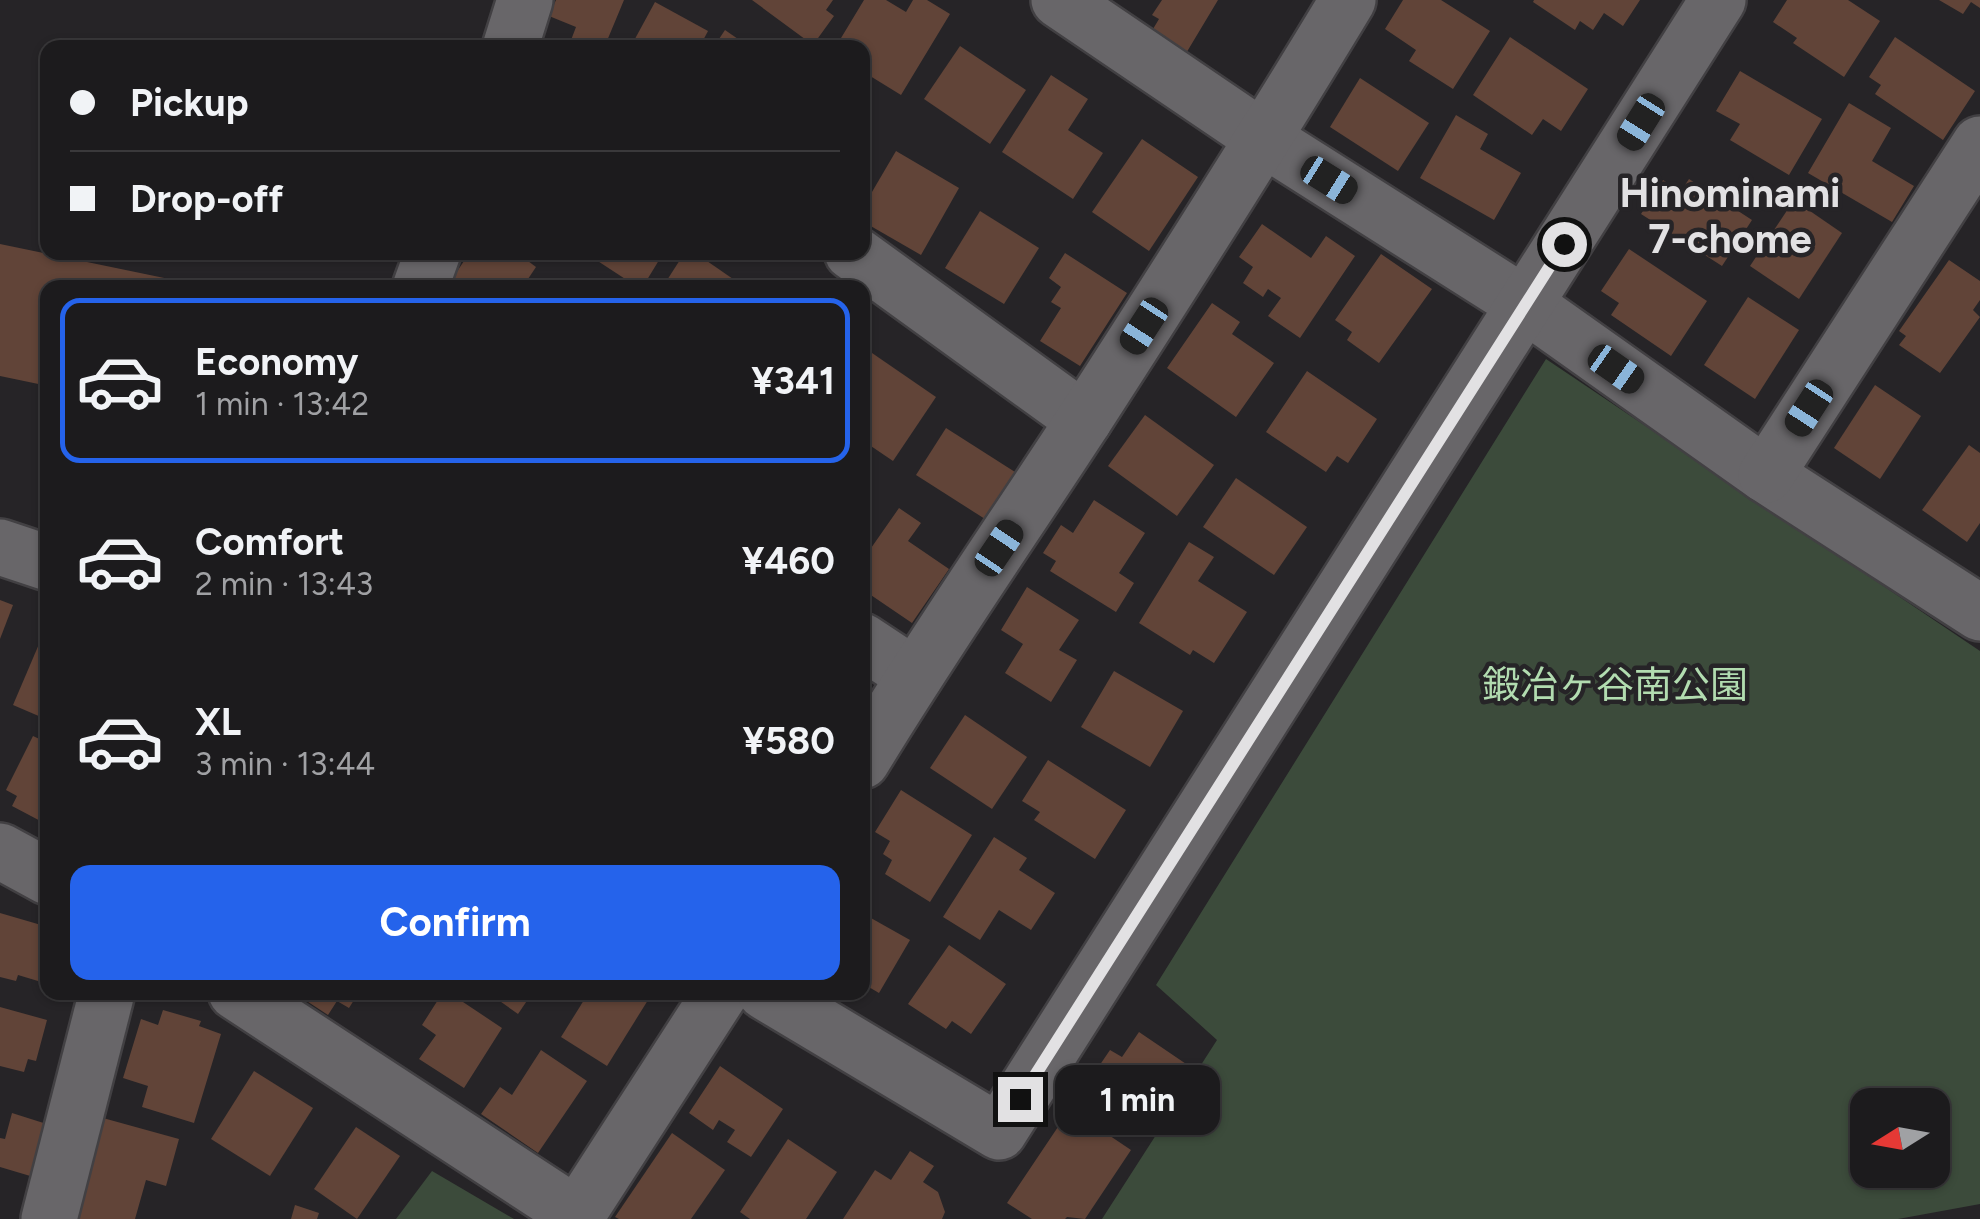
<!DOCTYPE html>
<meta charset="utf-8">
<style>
:root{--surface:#1c1b1d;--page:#252426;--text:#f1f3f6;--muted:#a0a1a4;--line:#3a393b;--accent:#2563eb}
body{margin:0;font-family:Figtree,"Noto Sans JP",sans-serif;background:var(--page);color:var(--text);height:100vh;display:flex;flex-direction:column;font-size:38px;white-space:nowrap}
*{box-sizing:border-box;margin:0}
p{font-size:32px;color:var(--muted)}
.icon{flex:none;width:55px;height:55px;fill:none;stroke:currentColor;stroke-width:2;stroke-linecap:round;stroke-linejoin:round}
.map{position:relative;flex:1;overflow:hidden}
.panel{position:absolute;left:40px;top:280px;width:830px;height:720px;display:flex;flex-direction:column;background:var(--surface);border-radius:20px;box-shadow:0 2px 8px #0004,0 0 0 2px var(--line)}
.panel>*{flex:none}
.top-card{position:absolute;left:40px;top:40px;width:830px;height:220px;border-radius:20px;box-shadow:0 2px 8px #0004,0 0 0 2px var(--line);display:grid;align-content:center;height:220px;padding:0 30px;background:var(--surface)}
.needle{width:65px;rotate:259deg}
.tools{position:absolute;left:1850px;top:1088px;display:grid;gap:20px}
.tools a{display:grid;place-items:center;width:100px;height:100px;border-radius:20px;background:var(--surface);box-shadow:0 2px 8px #0004,0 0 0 2px var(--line);font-size:50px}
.end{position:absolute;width:45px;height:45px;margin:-22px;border:12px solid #e2e1e3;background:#111;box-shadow:0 0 0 5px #111}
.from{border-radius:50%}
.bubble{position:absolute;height:70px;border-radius:20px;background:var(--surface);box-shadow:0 2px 8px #0004,0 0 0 2px var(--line);font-size:32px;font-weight:700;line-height:70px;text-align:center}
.car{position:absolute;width:30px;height:60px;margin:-30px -15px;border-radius:12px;box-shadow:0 0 8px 2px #0007;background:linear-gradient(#222 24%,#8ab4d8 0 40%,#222 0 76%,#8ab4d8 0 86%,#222 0)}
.top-card b{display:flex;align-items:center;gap:35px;height:95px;font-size:38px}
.top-card b+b{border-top:2px solid var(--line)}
.top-card i{width:25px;height:25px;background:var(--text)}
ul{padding:18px 0 0;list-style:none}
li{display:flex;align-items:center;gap:30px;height:165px;margin:0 20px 15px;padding:0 10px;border:5px solid transparent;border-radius:20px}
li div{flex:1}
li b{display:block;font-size:38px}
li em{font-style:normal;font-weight:700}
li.active{border-color:var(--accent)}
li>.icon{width:90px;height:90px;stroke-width:1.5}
.cta{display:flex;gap:20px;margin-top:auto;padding:20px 30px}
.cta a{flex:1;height:115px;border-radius:20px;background:var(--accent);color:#fff;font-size:40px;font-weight:700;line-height:115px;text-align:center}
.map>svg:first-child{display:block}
.green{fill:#3c4b3b;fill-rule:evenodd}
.building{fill:#614438}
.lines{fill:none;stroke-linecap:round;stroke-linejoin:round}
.minor-casing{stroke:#424043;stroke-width:60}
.tertiary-casing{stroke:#424043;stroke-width:60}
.minor{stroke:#686669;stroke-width:55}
.tertiary{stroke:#686669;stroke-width:55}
.route{stroke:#e2e1e3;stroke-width:12}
.labels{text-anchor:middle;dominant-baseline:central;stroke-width:9;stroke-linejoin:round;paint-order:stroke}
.park-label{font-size:38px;fill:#b2dcb0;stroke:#262427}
.neighbourhood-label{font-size:40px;font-weight:bold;fill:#e2e1e3;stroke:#262427}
</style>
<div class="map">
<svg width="1980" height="1219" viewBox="0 0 1980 1219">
<rect width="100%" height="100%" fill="#262427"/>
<g class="green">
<path d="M1546 359 1980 651V1204L1898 1219H1102L1217 1040 1156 985ZM1868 1105H1932V1170H1868Z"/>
<polygon points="432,1171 514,1219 396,1219"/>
</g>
<g class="building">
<polygon points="556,0 624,0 604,48 568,48 576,27 549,16"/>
<polygon points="752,0 833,0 826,10 834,16 813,45"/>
<polygon points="864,0 886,0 906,12 913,0 927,0 950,14 901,95 862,71 862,48 835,48"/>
<polygon points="1162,0 1218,0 1182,60 1161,47 1166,37 1153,29 1159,19 1152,15"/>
<polygon points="1403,0 1441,0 1490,31 1453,89 1409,61 1416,50 1385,29"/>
<polygon points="1534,0 1640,0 1623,26 1604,13 1593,30 1580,21 1575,30 1533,2"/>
<polygon points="1787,0 1848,0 1880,21 1844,77 1793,43 1797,38 1773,22"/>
<polygon points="1939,0 1980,0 1980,8 1971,2 1963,14"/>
<polygon points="655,2 708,31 699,48 630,48"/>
<polygon points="725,30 751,48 713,48"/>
<polygon points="1510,37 1588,89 1561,131 1543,119 1532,135 1473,95"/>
<polygon points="1895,37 1975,91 1943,140 1875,94 1881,85 1869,77"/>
<polygon points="960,46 1026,90 990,144 924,99"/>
<polygon points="1740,71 1822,119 1789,175 1730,140 1740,124 1716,111"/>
<polygon points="1051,75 1088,99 1068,130 1103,153 1073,199 1002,152"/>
<polygon points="1360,78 1429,123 1398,171 1330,127"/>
<polygon points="1849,103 1891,128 1872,161 1914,186 1892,222 1808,173"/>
<polygon points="1456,115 1488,134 1480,149 1521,173 1494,220 1420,178"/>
<polygon points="1142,139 1198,177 1149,251 1092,212"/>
<polygon points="896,151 959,188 921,255 862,221 862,209"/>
<polygon points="1689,179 1752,220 1722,266 1641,214 1663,180 1681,191"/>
<polygon points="1794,200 1842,233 1799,299 1750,266"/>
<polygon points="980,211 1039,248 1004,304 945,268"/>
<polygon points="1262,224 1311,258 1326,236 1355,256 1300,338 1268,316 1281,298 1268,289 1263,297 1243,283 1253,267 1239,257"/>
<polygon points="0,244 174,280 172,288 48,288 48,386 0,376"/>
<polygon points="1629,249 1707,301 1671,356 1611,315 1619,303 1601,291"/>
<polygon points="470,252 516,252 536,267 522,288 446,288"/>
<polygon points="584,252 664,252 642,288 639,288"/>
<polygon points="685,252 694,252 746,288 662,288"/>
<polygon points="1065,253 1127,293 1080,366 1040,341 1061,308 1051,302 1061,287 1049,278"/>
<polygon points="1381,254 1432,289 1379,363 1347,340 1352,332 1335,320"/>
<polygon points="1949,260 1980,281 1980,300 1973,310 1980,317 1940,373 1899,345 1906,336 1899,331"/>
<polygon points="1748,297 1799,330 1755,399 1704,365"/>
<polygon points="1212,303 1240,322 1232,334 1274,363 1236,417 1167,368"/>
<polygon points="872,353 936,397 893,461 862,440 862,366"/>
<polygon points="1307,371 1377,419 1348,463 1337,456 1326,472 1266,432"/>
<polygon points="1875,385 1921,416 1880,479 1834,448"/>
<polygon points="1145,415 1214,465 1177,516 1108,466"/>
<polygon points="946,428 1015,472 985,519 916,475"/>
<polygon points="1969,445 1980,453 1980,523 1967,542 1922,510"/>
<polygon points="1236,478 1307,527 1274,575 1203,527"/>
<polygon points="1094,500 1145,533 1119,573 1134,583 1116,612 1050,571 1056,561 1043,553 1061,525 1073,533"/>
<polygon points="899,508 921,523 908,541 949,569 912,623 862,589 862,561"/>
<polygon points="1189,542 1214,557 1198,581 1247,612 1214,663 1193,650 1190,655 1139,623"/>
<polygon points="1027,587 1079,620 1059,650 1077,660 1051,702 1005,673 1023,644 1001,630"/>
<polygon points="0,600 13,605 0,639"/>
<polygon points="48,623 48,720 13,705"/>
<polygon points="1114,671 1183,711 1150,767 1081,727"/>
<polygon points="965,715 1027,757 992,809 930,768"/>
<polygon points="33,736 48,743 48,825 12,806 17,796 6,790"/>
<polygon points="1048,760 1126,810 1095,859 1034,820 1040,812 1022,801"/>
<polygon points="901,790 972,835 930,902 885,874 892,860 883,854 890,841 875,832"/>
<polygon points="994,837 1027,858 1019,870 1055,893 1031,930 999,910 980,940 943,917"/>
<polygon points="0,913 48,927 48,984 18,975 16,981 0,977"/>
<polygon points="862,913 910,940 879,993 862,983"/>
<polygon points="949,945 1006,984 971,1034 952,1021 946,1029 908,1004"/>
<polygon points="293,992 359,992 349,1008 337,1001 328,1015"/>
<polygon points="443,992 448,992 502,1028 464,1088 419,1059 436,1035 422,1025"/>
<polygon points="487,992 533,992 518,1014"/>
<polygon points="589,992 653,992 607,1066 561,1037"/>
<polygon points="0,1007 47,1020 36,1061 28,1059 24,1072 0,1066"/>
<polygon points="163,1010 201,1021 199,1026 221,1034 194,1123 142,1107 148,1086 123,1078 141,1019 158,1025"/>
<polygon points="1139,1032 1195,1070 1151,1134 1130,1120 1122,1132 1076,1100 1110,1050 1122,1057"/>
<polygon points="541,1050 587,1081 538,1153 481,1114 500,1087 512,1095"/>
<polygon points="720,1066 783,1109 751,1157 727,1142 735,1130 719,1120 713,1130 689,1113"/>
<polygon points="254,1071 313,1108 270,1176 211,1139"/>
<polygon points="1070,1109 1131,1150 1085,1219 1067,1217 1065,1219 1032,1219 1007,1203"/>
<polygon points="12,1113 53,1126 37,1178 0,1167 0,1138 5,1139"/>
<polygon points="103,1118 179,1139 166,1186 146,1180 135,1219 75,1219"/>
<polygon points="356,1127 400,1156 357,1219 314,1189"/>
<polygon points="672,1133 725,1170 691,1219 619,1219 615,1217"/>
<polygon points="788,1139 837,1172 806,1219 750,1219 740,1212"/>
<polygon points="910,1151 934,1166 923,1182 938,1192 945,1212 942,1219 843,1219 875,1170 891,1180"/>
<polygon points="295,1205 319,1213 317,1219 291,1219"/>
</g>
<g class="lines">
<g class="minor-casing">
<g id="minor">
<polyline points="1059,0 1264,139 1526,305 1766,475 1980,613"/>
<polyline points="510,48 525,0"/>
<polyline points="852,252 1084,420"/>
<polyline points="420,288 433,252"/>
<polyline points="1766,475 1980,144"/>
<polyline points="862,641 915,676"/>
<path d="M862 761C933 644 1011 532 1086 417 1175 279 1263 141 1348 0"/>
<polyline points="0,851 48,877"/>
<polyline points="236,992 577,1215 721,992"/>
<polyline points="49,1219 107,992"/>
</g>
</g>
<g class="tertiary-casing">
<g id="tertiary">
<polyline points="0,547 48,563"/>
<polyline points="765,992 999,1132 1718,0"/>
</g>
</g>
<use href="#minor" class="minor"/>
<use href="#tertiary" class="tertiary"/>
</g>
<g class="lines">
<polyline class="route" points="1020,1099 1564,244"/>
</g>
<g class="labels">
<g class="park-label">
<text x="1615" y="685">鍛冶ヶ谷南公園</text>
</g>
<g class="neighbourhood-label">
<text x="1730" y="193">Hinominami<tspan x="1730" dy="46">7-chome</tspan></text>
</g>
</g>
</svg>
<div class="tools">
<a><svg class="needle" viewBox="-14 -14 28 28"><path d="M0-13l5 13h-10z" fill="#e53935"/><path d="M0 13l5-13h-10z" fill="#a0a1a4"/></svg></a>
</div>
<i class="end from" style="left:1564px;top:244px"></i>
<i class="end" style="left:1020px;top:1099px"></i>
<div class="bubble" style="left:1055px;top:1065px;width:165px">1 min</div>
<i class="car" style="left:1641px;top:122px;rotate:212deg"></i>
<i class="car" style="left:1329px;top:180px;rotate:122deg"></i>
<i class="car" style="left:1144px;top:326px;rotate:213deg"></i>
<i class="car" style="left:1616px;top:369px;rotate:125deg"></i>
<i class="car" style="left:1809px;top:408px;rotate:213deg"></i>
<i class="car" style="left:999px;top:548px;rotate:34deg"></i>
<div class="top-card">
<b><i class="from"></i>Pickup</b>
<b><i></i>Drop-off</b>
</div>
<section class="panel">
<ul>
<li class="active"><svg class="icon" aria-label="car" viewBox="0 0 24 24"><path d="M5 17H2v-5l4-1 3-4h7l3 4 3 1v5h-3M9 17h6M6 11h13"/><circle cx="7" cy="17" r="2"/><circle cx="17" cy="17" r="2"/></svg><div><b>Economy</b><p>1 min · 13:42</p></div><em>¥341</em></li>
<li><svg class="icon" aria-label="car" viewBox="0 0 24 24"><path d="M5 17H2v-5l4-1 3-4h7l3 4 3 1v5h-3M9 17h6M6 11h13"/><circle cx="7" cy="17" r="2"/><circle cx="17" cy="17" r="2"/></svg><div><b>Comfort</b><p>2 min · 13:43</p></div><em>¥460</em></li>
<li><svg class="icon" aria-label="car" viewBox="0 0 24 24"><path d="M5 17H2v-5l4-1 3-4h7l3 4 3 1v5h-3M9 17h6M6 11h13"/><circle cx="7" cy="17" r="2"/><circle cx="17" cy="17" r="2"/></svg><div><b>XL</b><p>3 min · 13:44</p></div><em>¥580</em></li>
</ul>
<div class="cta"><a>Confirm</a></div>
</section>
</div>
